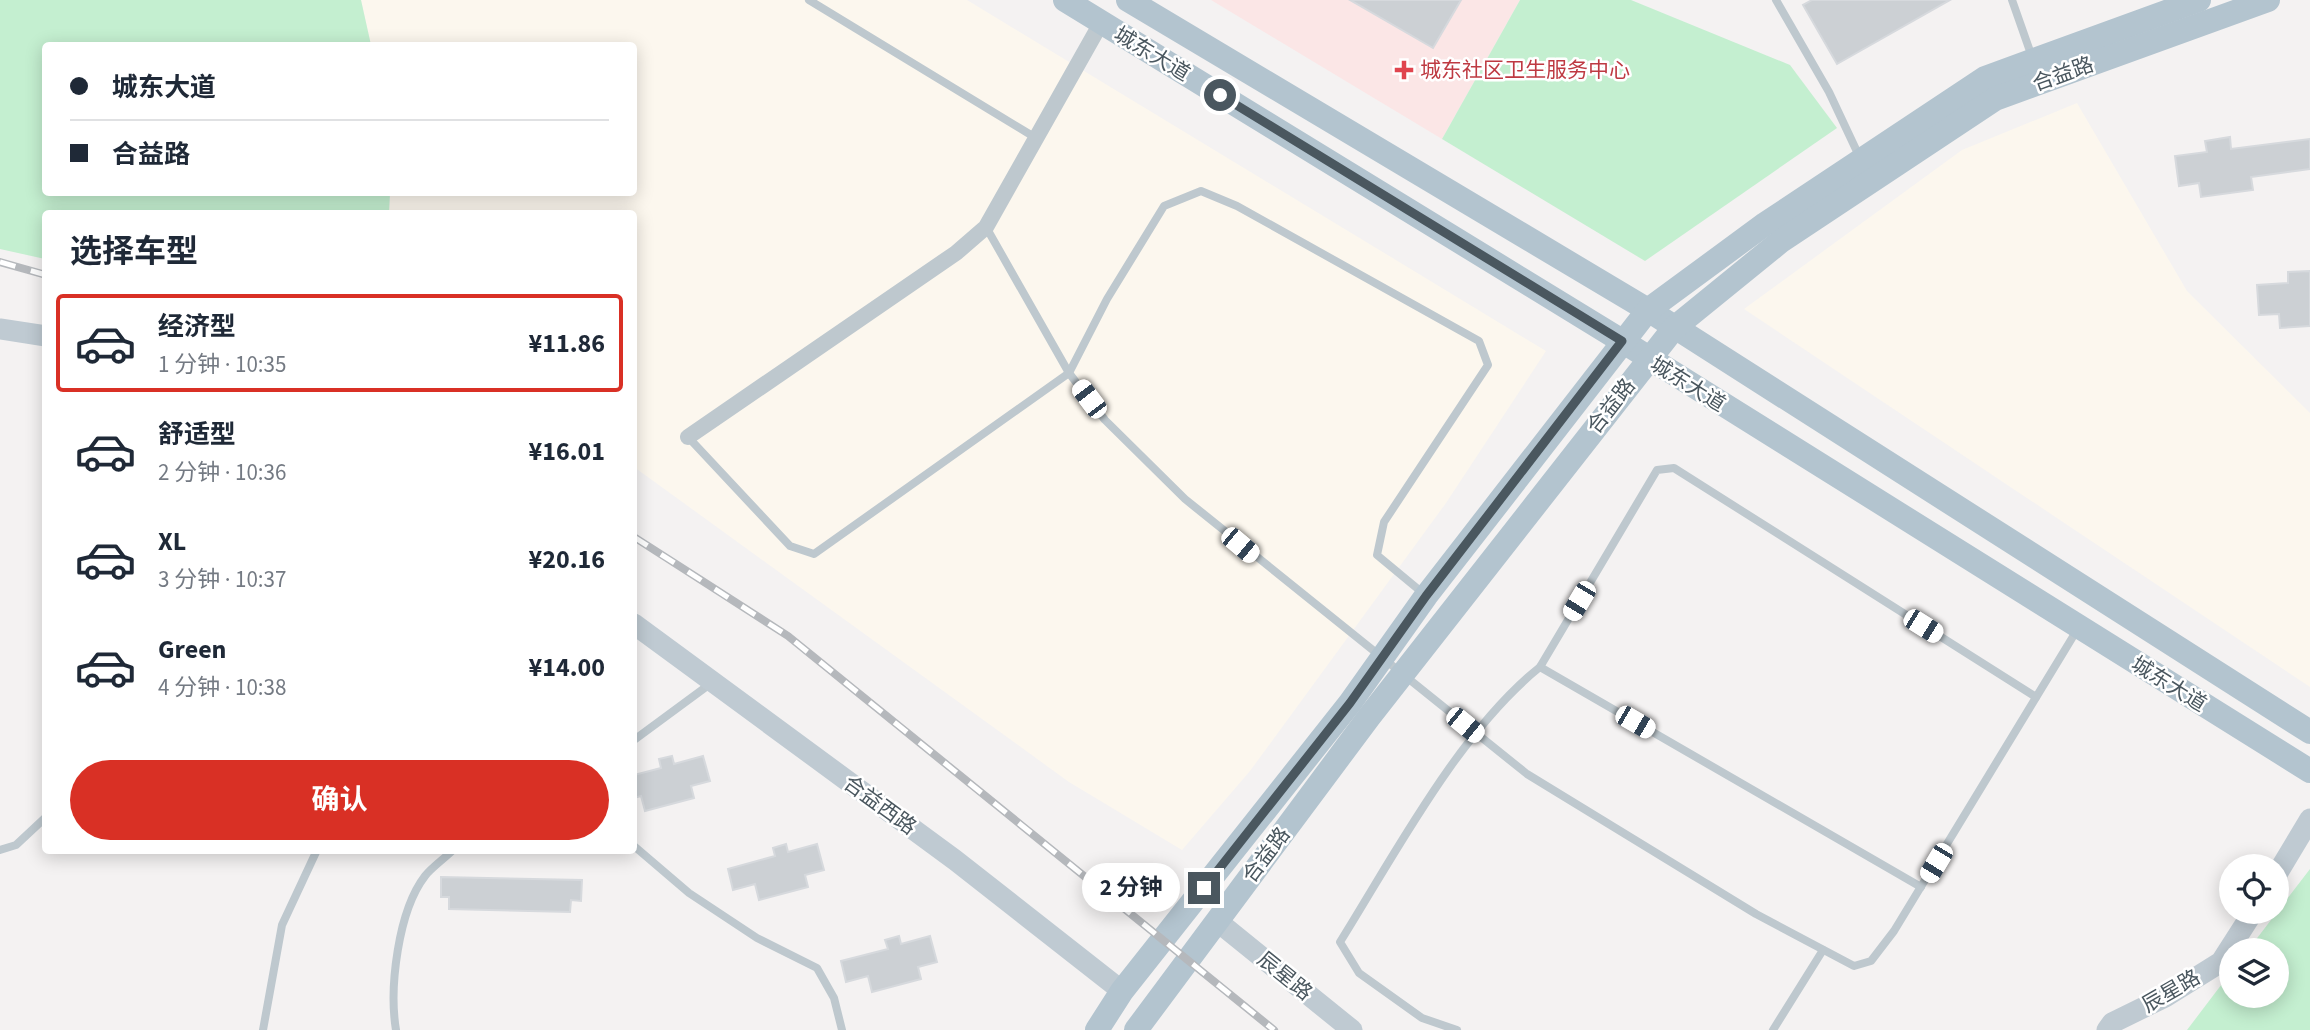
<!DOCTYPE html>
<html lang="zh">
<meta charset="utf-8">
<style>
:root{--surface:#fff;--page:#f2f2f3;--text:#1f2937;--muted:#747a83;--line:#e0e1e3;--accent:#d93025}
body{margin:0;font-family:"Source Sans 3","Noto Sans SC",sans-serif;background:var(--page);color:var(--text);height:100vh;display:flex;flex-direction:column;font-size:26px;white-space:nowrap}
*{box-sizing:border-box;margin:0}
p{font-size:23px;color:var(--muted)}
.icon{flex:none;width:38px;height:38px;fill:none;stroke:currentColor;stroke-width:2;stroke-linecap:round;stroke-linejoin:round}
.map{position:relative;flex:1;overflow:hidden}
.panel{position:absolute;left:42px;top:210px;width:595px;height:644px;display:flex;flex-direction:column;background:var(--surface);border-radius:7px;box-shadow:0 4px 18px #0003}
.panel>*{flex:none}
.banner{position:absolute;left:42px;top:42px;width:595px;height:154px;border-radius:7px;box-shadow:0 4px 18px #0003;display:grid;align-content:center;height:154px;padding:0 28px;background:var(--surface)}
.buttons{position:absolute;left:2219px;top:854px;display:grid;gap:14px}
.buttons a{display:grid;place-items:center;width:70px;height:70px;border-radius:50%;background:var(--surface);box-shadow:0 4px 18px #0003;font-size:35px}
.end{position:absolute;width:32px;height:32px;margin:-16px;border:9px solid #4a575f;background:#fff;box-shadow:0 0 0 4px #fff}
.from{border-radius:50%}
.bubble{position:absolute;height:49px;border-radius:24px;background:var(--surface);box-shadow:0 4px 18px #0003;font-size:23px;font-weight:700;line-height:49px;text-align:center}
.car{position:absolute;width:21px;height:42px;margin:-21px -10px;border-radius:9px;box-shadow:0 0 5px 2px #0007;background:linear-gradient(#fff 24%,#345 0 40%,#fff 0 76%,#345 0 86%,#fff 0)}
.banner b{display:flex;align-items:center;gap:24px;height:66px;font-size:26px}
.banner b+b{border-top:2px solid var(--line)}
.banner i{width:18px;height:18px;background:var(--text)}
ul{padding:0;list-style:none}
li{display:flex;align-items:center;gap:21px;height:98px;margin:0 14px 10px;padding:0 14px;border:4px solid transparent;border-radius:7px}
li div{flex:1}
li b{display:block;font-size:26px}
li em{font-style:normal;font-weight:700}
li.active{border-color:var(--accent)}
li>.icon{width:63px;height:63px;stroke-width:1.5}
h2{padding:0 28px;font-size:32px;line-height:84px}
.button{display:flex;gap:14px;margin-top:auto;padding:14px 28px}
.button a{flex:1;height:80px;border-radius:42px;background:var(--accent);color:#fff;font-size:28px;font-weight:700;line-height:80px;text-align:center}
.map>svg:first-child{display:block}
.commercial{fill:#fcf7ee}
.medical{fill:#fbe6e6}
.green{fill:#c4efd0}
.building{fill:#ccd0d4;stroke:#d6d9dd;stroke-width:2}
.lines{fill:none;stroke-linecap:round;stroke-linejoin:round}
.lane{stroke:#bec8ce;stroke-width:8}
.street{stroke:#bec8ce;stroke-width:16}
.secondary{stroke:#bfcad2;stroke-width:21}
.primary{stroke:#b3c4cf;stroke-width:24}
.rail-casing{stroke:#b5b8bc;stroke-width:8}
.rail{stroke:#fff;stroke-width:5;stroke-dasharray:16;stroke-linecap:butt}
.route{stroke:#4a575f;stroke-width:9}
.health-dot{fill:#e0444e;stroke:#fff;stroke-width:2.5}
.labels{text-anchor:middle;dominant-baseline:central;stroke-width:5;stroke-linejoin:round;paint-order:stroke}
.street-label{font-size:21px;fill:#4a575f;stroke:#fff}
.health-label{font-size:21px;fill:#be3a42;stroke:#fff;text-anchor:start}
</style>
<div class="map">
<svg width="2310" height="1030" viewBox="0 0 2310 1030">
<rect width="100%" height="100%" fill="#f4f2f2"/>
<g class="commercial">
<polygon points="361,0 967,0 1546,351 1446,503 1250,771 1182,850 1069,782 634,467 634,214 389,213 390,193 634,192 634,46 371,45"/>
<polygon points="2077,103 2187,291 2310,413 2310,687 1744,309 1962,150"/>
</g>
<polygon class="medical" points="1211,0 1520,0 1442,139"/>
<g class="green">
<polygon points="0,0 361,0 371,45 46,46 46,192 390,193 389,213 46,214 45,259 0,249"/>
<polygon points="1520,0 1631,0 1790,65 1837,128 1645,261 1442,139"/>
<polygon points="2310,869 2310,1030 2187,1030 2231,972 2231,996 2277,996 2277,950 2248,950"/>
</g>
<g class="building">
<polygon points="1350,0 1461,0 1433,48"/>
<polygon points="1812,0 1950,0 1837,64 1803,5"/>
<polygon points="2230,137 2231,149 2310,139 2310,169 2251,177 2253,190 2201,197 2199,183 2179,186 2175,156 2207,152 2205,141"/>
<polygon points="2310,271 2310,326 2280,328 2279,314 2259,315 2257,285 2288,283 2288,272"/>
<polygon points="672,756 674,764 703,756 710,781 691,786 694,798 645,811 641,796 634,798 634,775 661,768 659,759"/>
<polygon points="786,844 788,852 817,844 824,870 805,875 808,887 759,900 755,884 733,890 728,869 775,856 773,848"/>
<polygon points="441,877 582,880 581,901 571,900 570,912 449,909 449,897 441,897"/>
<polygon points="899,936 901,944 930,936 937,962 918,967 921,979 872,992 868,976 846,982 841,961 888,949 885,940"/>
</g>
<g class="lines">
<g class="lane">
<polyline points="809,0 1036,138"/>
<polyline points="1776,0 1829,92 1860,158"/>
<polyline points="2012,0 2032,57"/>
<polyline points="986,227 1069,373 1105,420 1185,499 1527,774 1756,914 1854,966 1871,961 1894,931 2077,630"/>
<polyline points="688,437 790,546 814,554 1069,373 1107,299 1164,206 1201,191 1237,206 1479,341 1488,365 1384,522 1377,555 1424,594"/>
<polyline points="1540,667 1921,887"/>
<polyline points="634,740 710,684"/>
<polyline points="634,846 689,893 757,938 817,968 834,998 842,1030"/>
<polyline points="0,850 16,845 46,817"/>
<polyline points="263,1030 282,925 317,850"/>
<path d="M396 1030C389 988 398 911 425 876 432 867 444 859 453 850"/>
<path d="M1457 1030 1422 1018 1359 973 1340 942C1395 854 1459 732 1540 667L1657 470 1674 468 2036 697"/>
<polyline points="1773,1030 1823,950"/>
</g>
<polyline class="street" points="688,437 956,253 986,227 1101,23"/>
<g class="secondary">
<polyline points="0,329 46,336"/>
<polyline points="634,624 955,860 1122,991"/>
<polyline points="2277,874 2310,819"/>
<polyline points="1217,921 1352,1030"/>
<polyline points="2107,1030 2112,1023 2165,997 2221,962 2253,912"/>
</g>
<g class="primary">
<polyline points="1065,0 1622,341 2310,771"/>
<polyline points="1128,0 1648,310 2310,732"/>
<polyline points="1097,1030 1122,991 1350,703 1426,596 1648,310 1765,224 1985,78 2199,0"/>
<polyline points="1136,1030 1369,717 1674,328 1781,241 1995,99 2268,0"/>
</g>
<g class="rail-casing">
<g id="rail">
<polyline points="0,262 46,275"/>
<polyline points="634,537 788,636 1274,1030"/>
</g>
</g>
<use href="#rail" class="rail"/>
</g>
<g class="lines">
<polyline class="route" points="1204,888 1350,703 1426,596 1622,341 1220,95"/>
</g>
<path class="health-dot" d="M1400.5 59.5h7v7h7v7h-7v7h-7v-7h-7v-7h7z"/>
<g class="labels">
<g class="street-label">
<text transform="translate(1152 54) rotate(31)">城东大道</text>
<text transform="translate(2063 74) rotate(-20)">合益路</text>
<text transform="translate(1688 384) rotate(32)">城东大道</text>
<text transform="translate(1611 406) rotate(-52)">合益路</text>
<text transform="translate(2169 684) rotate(32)">城东大道</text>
<text transform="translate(880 805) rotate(36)">合益西路</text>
<text transform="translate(1266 855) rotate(-53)">合益路</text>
<text transform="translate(1285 976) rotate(39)">辰星路</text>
<text transform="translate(2171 991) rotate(-30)">辰星路</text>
</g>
<g class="health-label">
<text x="1420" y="70">城东社区卫生服务中心</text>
</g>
</g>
</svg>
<div class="buttons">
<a><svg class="icon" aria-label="locate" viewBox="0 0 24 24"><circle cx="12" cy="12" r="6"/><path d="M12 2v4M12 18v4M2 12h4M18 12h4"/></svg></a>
<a><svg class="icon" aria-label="layers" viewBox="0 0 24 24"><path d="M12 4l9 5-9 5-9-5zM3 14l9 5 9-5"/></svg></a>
</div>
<i class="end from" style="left:1220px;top:95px"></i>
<i class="end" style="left:1204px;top:888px"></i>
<div class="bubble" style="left:1082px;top:863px;width:98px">2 分钟</div>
<i class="car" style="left:1089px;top:399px;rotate:323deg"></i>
<i class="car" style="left:1240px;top:545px;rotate:130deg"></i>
<i class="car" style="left:1579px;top:601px;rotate:211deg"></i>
<i class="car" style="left:1923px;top:626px;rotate:122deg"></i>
<i class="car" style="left:1635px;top:722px;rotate:120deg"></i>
<i class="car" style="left:1465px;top:725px;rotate:129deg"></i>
<i class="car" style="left:1936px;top:863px;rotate:211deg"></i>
<div class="banner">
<b><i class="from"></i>城东大道</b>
<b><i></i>合益路</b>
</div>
<section class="panel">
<h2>选择车型</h2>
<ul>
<li class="active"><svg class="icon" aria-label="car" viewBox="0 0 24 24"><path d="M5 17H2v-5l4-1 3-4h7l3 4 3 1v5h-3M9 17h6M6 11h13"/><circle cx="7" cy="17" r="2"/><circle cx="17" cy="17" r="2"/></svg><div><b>经济型</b><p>1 分钟 · 10:35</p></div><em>¥11.86</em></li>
<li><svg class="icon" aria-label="car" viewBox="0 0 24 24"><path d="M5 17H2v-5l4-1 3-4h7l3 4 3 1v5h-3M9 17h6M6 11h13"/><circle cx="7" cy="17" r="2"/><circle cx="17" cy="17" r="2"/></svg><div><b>舒适型</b><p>2 分钟 · 10:36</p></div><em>¥16.01</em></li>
<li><svg class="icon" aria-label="car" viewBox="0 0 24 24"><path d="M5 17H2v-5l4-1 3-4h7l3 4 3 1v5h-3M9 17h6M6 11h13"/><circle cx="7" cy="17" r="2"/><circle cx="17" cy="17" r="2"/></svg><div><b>XL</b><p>3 分钟 · 10:37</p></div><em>¥20.16</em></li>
<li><svg class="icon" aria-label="car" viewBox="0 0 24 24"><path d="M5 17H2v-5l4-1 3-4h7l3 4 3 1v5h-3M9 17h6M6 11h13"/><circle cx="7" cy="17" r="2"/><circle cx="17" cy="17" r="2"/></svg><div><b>Green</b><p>4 分钟 · 10:38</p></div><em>¥14.00</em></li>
</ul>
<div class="button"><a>确认</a></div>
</section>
</div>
